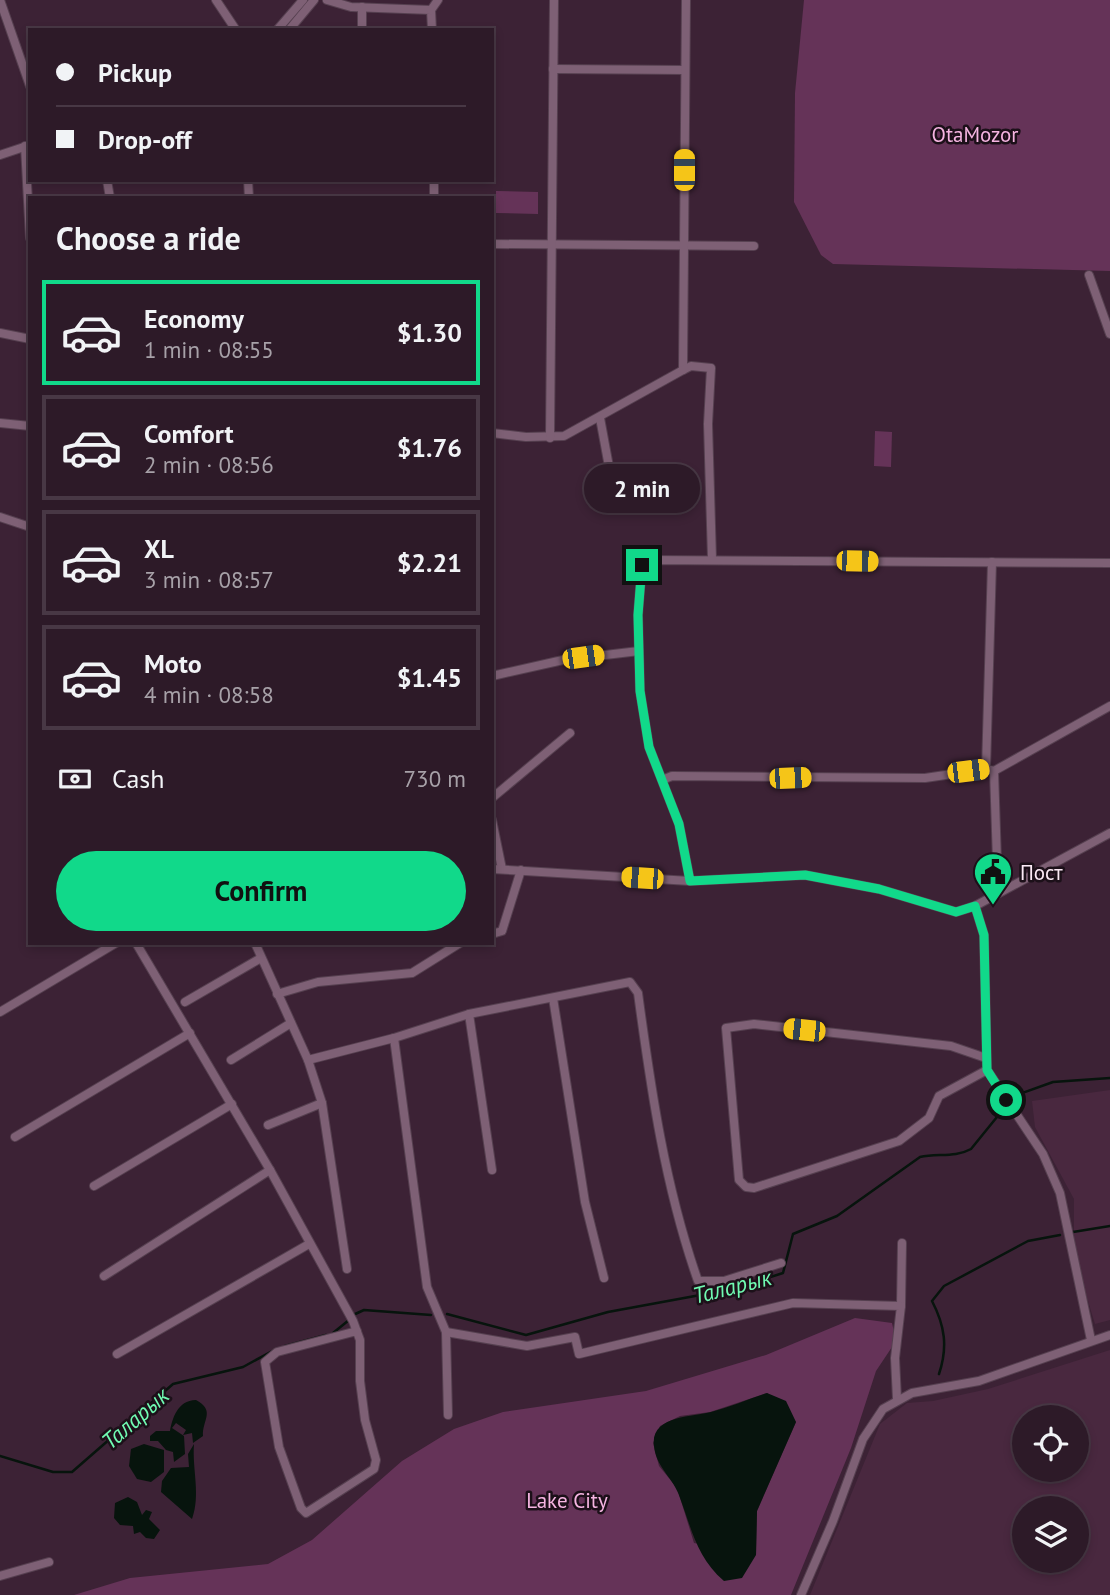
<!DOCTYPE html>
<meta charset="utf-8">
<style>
:root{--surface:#2d1a28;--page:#352330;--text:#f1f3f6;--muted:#a7a1a8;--line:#483845;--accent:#11d98a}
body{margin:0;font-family:"PT Sans",sans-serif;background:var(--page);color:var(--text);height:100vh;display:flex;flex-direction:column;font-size:26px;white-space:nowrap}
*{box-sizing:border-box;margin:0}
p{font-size:23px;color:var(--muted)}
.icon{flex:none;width:38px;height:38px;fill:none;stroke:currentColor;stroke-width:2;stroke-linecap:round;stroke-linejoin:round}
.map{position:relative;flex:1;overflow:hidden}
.side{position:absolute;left:28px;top:196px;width:466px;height:749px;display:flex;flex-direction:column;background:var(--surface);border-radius:0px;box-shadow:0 4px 10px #0003,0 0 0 2px var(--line)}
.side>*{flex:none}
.guide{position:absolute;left:28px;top:28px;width:466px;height:154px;border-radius:0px;box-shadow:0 4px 10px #0003,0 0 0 2px var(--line);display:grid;align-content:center;height:154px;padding:0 28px;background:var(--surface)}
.controls{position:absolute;left:1012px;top:1405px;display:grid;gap:14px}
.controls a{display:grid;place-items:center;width:77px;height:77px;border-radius:50%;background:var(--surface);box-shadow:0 4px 10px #0003,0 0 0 2px var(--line);font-size:35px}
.end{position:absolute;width:32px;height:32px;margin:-16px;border:9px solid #11d98a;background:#111;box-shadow:0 0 0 4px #111}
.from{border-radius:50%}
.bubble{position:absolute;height:49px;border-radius:24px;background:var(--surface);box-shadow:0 4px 10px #0003,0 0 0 2px var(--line);font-size:23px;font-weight:600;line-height:49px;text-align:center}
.car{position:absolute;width:21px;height:42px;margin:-21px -10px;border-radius:9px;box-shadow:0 0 5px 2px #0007;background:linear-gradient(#f5c518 24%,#345 0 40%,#f5c518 0 76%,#345 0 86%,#f5c518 0)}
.guide b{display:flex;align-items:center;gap:24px;height:66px;font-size:26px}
.guide b+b{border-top:2px solid var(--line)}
.guide i{width:18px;height:18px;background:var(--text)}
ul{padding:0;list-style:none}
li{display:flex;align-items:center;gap:21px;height:105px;margin:0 14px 10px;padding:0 14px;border:4px solid var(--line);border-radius:0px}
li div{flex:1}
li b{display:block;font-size:26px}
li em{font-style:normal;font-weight:600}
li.current{border-color:var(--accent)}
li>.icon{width:63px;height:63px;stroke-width:1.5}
h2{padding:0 28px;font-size:32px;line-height:84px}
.pay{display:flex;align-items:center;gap:18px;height:77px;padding:0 28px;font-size:26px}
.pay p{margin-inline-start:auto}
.button{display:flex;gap:14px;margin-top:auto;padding:14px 28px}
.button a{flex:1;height:80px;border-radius:42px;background:var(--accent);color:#111;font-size:28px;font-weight:600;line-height:80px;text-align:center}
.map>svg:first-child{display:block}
.built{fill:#49283f;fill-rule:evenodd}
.green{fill:#653358;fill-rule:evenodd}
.water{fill:#07140d}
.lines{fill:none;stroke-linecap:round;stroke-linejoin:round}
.stream{stroke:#07140d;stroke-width:2.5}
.minor-casing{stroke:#564050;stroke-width:10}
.minor{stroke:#7e6075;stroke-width:8}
.route{stroke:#11d98a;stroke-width:9}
.labels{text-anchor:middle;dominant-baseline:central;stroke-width:5;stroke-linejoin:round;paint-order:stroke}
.park-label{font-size:21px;fill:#f5b4e1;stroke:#1c1019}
.poi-label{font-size:21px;fill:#fceaf6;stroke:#1c1019;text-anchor:start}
.water-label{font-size:23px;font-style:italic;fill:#70fab2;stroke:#1c1019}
</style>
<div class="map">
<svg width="1110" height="1595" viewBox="0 0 1110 1595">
<rect width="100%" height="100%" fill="#3c2235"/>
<g class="built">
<polygon points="1110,1090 1110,1320 1095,1324 1074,1255 1074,1199 1035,1127 1032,1101"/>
<path d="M1110 1350V1595H810L880 1424 907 1403 933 1401 988 1389ZM1024 1418H1076V1470H1024ZM1024 1508H1076V1561H1024Z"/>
</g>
<g class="green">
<polygon points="804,0 1110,0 1110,271 833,264 821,255 794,202 795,93"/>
<polygon points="496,191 538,192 538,214 496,213"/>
<polygon points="875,431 892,432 891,467 874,466"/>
<path d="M855 1318 892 1323 896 1341 876 1371 851 1448 791 1595H74L130 1578 268 1564 312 1540 402 1461 454 1429 503 1412 646 1391 766 1355ZM767 1393 796 1422 757 1511 756 1555 694 1543 677 1488 659 1466 653 1443 660 1426 680 1416 710 1412Z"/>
</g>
<g class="water">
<path d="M767 1393 786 1401 796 1422 757 1511 756 1555 742 1578 724 1581C697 1558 692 1530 680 1498 674 1478 656 1468 654 1446 650 1415 693 1417 711 1412 730 1407 749 1399 767 1393Z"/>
<path d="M196 1400C216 1411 202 1420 203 1436L193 1443 192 1433 183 1435 186 1430 176 1423 172 1428 184 1436 185 1454 174 1462 173 1452 166 1450 158 1441H150V1436L156 1431H170C172 1420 177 1400 196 1400Z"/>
<polygon points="144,1444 164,1450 164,1472 151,1482 137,1479 129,1466 131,1449"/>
<path d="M194 1444C192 1469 201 1495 192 1519L161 1492 162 1481 171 1468 189 1467 188 1454Z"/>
<polygon points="128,1497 137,1502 142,1515 146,1510 152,1512 149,1519 160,1530 154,1539 146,1538 140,1532 134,1534 133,1526 120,1525 114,1518 115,1503"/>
</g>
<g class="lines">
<g class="stream">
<polyline points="1073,1232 1110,1226"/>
<path d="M447 1314 526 1335 608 1312 733 1289 783 1273 793 1234 837 1216 920 1157C937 1153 955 1158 971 1149L1014 1096 1053 1082 1110 1078"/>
<polyline points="353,1315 364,1310 431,1315"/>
<polyline points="333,1333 349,1320"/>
<polyline points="285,1346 326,1335"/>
<path d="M939 1374C948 1347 945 1326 932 1301L944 1286 1028 1241 1060 1235"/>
<polyline points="0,1456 53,1472 72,1472 173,1384 243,1367 276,1349"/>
</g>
<g class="minor-casing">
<g id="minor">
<polyline points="0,0 30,86"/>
<polyline points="216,0 236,30"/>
<polyline points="327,0 351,7 431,10 432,30"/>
<polyline points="362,7 362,30"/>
<polyline points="431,10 438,0"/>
<polyline points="277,30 303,0"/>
<polyline points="289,30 314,0"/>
<polyline points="553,69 685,70"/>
<polyline points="25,146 30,238"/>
<polyline points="0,155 27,146"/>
<polyline points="107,180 110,198"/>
<polyline points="248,180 249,198"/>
<polyline points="434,180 434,198"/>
<polyline points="492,244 754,246"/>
<polyline points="1089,275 1110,334"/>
<polyline points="0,333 30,339"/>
<polyline points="683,370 686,0"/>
<polyline points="600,418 617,510"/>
<polyline points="0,423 30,426"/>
<polyline points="492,433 526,437 564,436 683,370 691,366 711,368 708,424 712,559"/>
<polyline points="550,438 554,0"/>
<polyline points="0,517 30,527"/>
<polyline points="492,676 563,660 639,651"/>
<polyline points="986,769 994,771 1110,706"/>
<polyline points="994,771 998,891"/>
<polyline points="662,780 672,776 925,778 986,769 992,562"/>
<polyline points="492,798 570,733"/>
<polyline points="492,820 502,869"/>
<polyline points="492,869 690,881 805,875 879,889 956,912 975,906 1110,833"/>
<polyline points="690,881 679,824 649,747 640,691 638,615 642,564 646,560 1110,563"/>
<polyline points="975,906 984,935 987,1070 1043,1154 1060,1193 1091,1340"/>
<polyline points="492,934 502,931 521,870"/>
<polyline points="136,943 270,1170 353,1321 360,1340 360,1381 365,1420 376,1460 374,1469 306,1513 301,1508 279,1447 265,1362 277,1352 357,1331"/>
<polyline points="255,943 308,1060 322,1103 347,1269"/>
<polyline points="277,994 318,982 412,973 460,943"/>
<polyline points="553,998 585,1202 604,1278"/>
<polyline points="185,1002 261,958"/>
<polyline points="0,1012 116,943"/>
<polyline points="469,1014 492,1170"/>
<polyline points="394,1038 427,1287 446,1332 448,1415"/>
<polyline points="986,1058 951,1046 754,1024 726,1028 739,1180 746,1187 754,1188 899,1141 929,1118 939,1096 987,1070"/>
<polyline points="231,1060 291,1023"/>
<path d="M308 1060 394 1038 469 1014 630 982 638 993C651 1090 665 1187 698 1281H724L781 1263"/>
<polyline points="268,1125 322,1103"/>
<polyline points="15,1137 190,1033"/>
<polyline points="94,1186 232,1104"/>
<polyline points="104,1276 270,1170"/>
<polyline points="901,1306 902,1243"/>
<polyline points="446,1332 527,1346 575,1337 579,1354 793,1303 901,1306 895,1358 897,1399"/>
<polyline points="117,1354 309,1244"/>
<polyline points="0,1576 49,1562"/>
<polyline points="801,1595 833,1521 863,1439 883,1409 912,1393 979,1381 1110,1335"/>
</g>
</g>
<use href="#minor" class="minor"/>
</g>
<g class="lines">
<polyline class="route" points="642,565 638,615 640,691 649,747 679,824 690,881 805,875 879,889 956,912 975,906 984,935 987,1070 1006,1100"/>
</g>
<defs>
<g id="civic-pin" transform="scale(2.0125)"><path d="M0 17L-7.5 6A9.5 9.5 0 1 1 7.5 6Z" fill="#11d98a" stroke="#1c1019"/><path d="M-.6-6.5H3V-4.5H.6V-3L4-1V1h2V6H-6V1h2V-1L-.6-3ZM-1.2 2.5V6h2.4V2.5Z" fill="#111"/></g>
</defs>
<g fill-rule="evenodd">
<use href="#civic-pin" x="993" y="872"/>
</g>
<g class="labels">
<g class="park-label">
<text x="975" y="134">OtaMozor</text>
<text x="567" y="1500">Lake City</text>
</g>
<g class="poi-label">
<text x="1020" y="872">Пост</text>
</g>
<g class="water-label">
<text transform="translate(732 1286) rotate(-14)">Таларык</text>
<text transform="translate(135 1418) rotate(-41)">Таларык</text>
</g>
</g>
</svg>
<div class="controls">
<a><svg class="icon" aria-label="locate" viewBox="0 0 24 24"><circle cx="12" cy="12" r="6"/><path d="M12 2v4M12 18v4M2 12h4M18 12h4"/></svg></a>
<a><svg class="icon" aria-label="layers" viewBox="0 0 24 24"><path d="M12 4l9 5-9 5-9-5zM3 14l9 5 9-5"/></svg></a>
</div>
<i class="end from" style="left:1006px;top:1100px"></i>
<i class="end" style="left:642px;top:565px"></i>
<div class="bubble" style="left:584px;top:464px;width:116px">2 min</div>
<i class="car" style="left:684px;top:170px;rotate:0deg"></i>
<i class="car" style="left:857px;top:561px;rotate:91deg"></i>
<i class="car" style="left:583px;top:657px;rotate:82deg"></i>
<i class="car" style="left:968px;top:771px;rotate:83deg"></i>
<i class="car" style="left:790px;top:778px;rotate:88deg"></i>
<i class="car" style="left:642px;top:878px;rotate:274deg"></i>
<i class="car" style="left:804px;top:1030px;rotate:276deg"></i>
<div class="guide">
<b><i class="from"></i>Pickup</b>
<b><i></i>Drop-off</b>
</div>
<section class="side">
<h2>Choose a ride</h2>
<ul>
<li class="current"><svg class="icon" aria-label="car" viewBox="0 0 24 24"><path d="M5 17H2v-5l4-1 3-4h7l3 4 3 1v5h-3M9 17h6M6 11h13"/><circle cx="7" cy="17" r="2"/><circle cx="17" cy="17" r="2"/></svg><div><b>Economy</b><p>1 min · 08:55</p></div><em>$1.30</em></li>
<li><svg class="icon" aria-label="car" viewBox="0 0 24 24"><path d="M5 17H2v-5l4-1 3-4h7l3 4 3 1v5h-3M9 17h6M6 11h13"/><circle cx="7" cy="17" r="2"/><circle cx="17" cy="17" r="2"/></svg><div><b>Comfort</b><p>2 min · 08:56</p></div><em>$1.76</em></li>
<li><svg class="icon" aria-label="car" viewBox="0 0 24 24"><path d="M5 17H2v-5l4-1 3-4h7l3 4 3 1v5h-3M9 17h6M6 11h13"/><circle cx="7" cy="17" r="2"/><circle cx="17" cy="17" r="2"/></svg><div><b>XL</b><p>3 min · 08:57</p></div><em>$2.21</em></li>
<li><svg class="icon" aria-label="car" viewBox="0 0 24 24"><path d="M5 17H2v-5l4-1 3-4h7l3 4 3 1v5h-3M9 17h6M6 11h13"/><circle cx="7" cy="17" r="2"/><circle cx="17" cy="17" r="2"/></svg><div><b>Moto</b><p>4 min · 08:58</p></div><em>$1.45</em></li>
</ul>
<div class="pay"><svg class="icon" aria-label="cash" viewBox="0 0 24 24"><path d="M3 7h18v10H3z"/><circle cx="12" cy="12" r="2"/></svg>Cash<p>730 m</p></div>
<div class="button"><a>Confirm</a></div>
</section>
</div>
